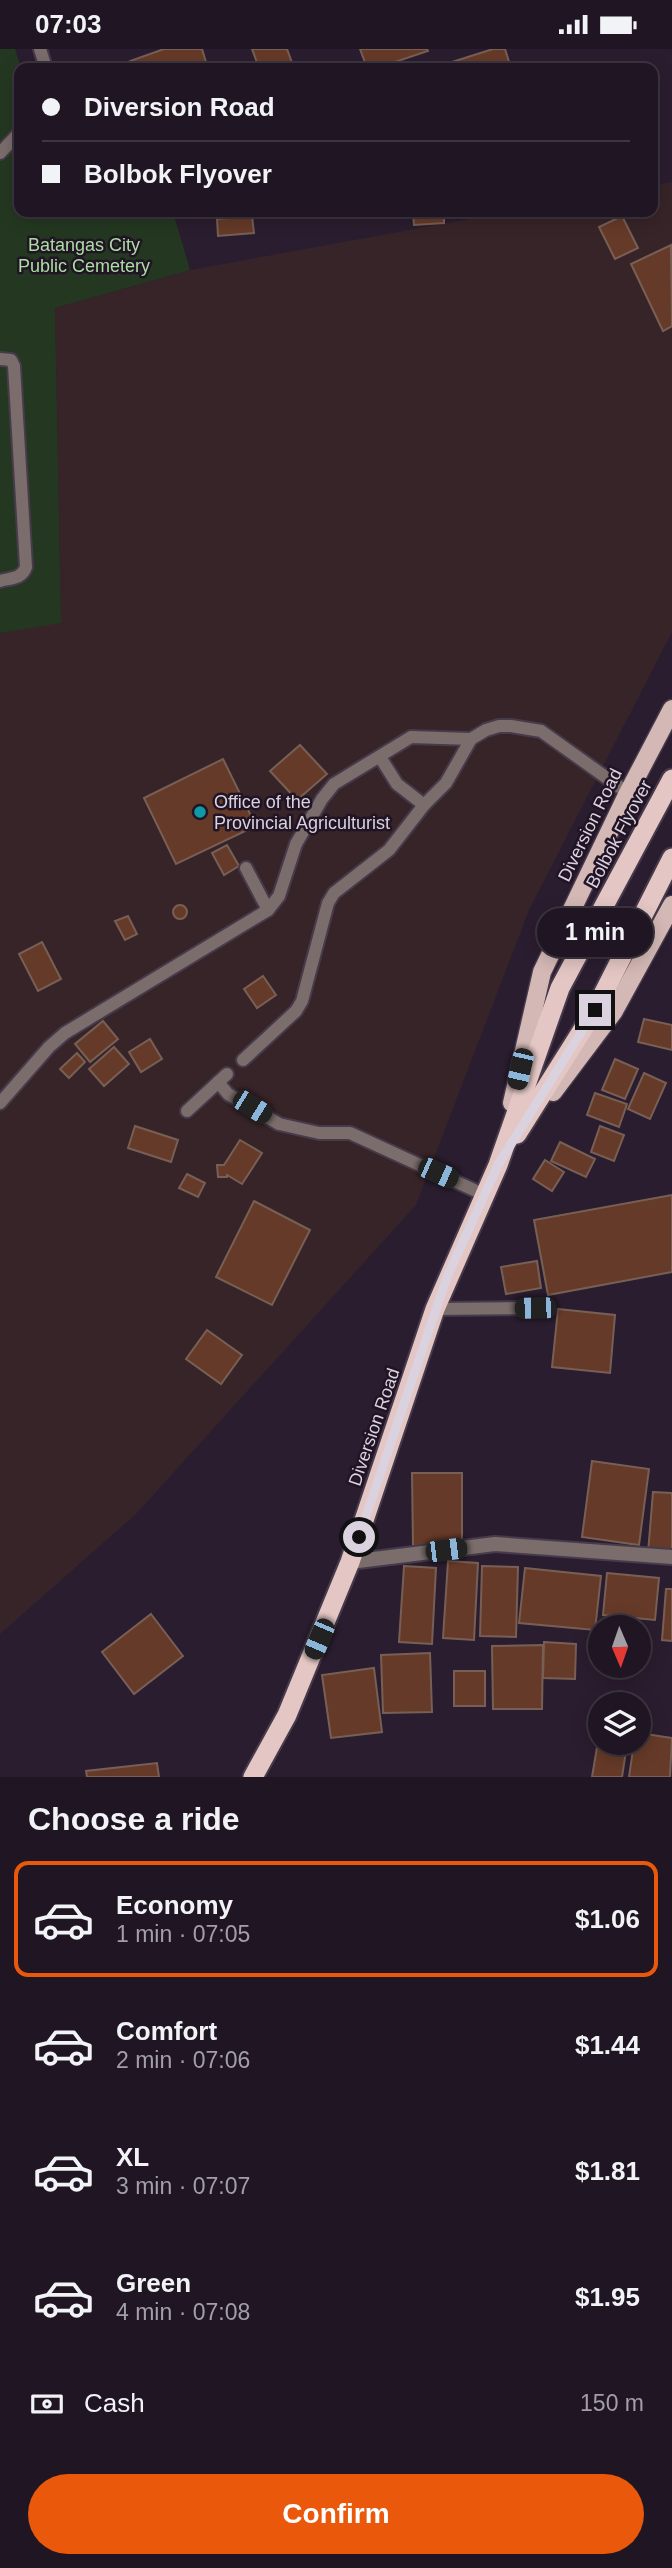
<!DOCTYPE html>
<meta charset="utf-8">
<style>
:root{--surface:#201623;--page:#281f2b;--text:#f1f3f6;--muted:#a29fa6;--line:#3d3541;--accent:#ea580c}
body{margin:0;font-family:Arial,sans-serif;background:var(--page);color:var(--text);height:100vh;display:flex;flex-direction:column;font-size:26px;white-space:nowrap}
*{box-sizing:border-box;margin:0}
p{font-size:23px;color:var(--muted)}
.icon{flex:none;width:38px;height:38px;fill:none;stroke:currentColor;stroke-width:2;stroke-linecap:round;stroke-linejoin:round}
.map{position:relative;height:1728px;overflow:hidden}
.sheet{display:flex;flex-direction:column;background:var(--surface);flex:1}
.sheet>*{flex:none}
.guide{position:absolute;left:14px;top:14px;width:644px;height:154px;border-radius:14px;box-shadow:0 4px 18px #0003,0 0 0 2px var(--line);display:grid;align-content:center;height:154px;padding:0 28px;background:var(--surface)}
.needle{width:46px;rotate:178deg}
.buttons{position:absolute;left:588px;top:1566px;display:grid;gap:14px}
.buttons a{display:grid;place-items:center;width:63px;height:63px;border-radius:50%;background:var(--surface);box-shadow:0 4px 18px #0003,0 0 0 2px var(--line);font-size:35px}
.end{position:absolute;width:32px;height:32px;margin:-16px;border:9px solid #dad2de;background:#111;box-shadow:0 0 0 4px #111}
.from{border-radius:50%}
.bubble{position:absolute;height:49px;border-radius:24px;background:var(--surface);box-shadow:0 4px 18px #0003,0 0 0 2px var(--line);font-size:23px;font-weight:700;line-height:49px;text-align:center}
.car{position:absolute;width:21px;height:42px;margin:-21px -10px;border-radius:9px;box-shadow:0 0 5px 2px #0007;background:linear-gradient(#222 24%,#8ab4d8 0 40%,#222 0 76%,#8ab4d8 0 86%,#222 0)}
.guide b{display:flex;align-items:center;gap:24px;height:66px;font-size:26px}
.guide b+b{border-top:2px solid var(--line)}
.guide i{width:18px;height:18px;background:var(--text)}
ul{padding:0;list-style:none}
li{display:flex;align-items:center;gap:21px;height:116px;margin:0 14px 10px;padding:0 14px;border:4px solid transparent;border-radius:14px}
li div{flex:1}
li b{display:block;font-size:26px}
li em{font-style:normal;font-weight:700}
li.current{border-color:var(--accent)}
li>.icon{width:63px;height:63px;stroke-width:1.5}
h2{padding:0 28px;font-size:32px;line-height:84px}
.pay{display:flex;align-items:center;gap:18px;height:77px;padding:0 28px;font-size:26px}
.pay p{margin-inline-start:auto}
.primary-button{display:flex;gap:14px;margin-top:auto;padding:14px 28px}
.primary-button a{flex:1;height:80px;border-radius:42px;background:var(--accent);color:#fff;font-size:28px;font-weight:700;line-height:80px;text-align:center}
.status{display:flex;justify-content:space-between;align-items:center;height:49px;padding:0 35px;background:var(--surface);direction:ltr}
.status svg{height:19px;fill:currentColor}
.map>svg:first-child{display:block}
.commercial{fill:#372428}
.green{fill:#243821}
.building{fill:#663a28;stroke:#785f55;stroke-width:2}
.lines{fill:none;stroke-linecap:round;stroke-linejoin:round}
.service-casing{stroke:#463a4b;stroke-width:16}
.minor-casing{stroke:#463a4b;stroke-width:18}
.primary-casing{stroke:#463a4b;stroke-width:21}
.trunk-casing{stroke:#463a4b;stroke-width:23}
.service{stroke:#7a6d6b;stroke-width:12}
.minor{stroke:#7a6d6b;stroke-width:14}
.primary{stroke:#d3b8b5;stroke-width:18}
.trunk{stroke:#e4c7c4;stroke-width:19}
.route{stroke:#dad2de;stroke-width:9}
.culture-dot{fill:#0f9aa8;stroke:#201425;stroke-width:2.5}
.labels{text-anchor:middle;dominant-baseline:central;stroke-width:5;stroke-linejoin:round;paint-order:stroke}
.park-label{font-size:18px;fill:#aadea1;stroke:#201425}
.poi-label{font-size:18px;fill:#dad2de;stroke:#201425;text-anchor:start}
.street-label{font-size:18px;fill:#dad2de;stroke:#201425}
</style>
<div class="status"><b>07:03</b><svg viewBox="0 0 49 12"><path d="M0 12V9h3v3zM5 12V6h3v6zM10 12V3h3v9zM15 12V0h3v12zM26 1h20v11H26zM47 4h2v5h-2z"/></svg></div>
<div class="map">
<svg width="672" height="1728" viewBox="0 0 672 1728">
<rect width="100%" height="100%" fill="#2a1d2f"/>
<polygon class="commercial" points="672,133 672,583 529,861 416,1156 136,1465 0,1585 0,584 61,573 55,259 190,221 508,163 653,163 653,136"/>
<polygon class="green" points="0,0 15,0 21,19 19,19 19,163 173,163 190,221 55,259 61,574 0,584"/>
<g class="building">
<polygon points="164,0 202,0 206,13 188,19 133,19 130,12"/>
<polygon points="252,0 287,0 294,19 259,19"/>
<polygon points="360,0 427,0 428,2 377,19 367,19"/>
<polygon points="493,0 505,0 511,19 451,19 449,14"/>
<polygon points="413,163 444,163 444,174 414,176"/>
<polygon points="252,167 254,184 218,187 217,170"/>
<polygon points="622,167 638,199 615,210 599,178"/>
<polygon points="671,196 672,277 663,282 631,215"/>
<polygon points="300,696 327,725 297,751 270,722"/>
<polygon points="223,710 256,777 176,815 144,749"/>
<polygon points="227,796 239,817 224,826 212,804"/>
<circle cx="180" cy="863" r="7"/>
<polygon points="128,867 137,885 125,891 115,872"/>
<polygon points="42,893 61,930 38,942 19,905"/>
<polygon points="263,927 276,946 257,959 244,940"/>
<polygon points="644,970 672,976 672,1001 638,993"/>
<polygon points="103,972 118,990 90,1013 75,995"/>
<polygon points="150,990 162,1010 141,1023 129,1003"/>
<polygon points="114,998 129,1015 104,1037 89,1020"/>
<polygon points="77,1004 85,1013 69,1029 60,1020"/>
<polygon points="615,1010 638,1020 625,1050 602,1041"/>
<polygon points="644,1024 666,1034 650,1070 628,1060"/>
<polygon points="595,1044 627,1055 619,1078 587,1066"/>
<polygon points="135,1077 178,1091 171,1113 128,1099"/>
<polygon points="600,1077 624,1086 614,1112 591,1103"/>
<polygon points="240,1091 262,1104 242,1135 227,1126 227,1128 218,1128 217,1116 224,1116"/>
<polygon points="560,1093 595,1110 586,1128 551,1112"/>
<polygon points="545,1111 564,1123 552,1142 533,1130"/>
<polygon points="187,1125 205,1134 198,1148 179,1139"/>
<polygon points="672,1146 672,1223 548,1246 534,1171"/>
<polygon points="254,1152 310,1181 272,1256 216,1228"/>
<polygon points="537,1212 541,1239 506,1245 501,1218"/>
<polygon points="558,1260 615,1266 610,1324 552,1318"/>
<polygon points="207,1281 242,1306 221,1335 186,1310"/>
<polygon points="592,1412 649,1420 639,1496 582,1488"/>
<polygon points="412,1424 462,1424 462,1496 413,1497"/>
<polygon points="653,1443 672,1444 672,1506 648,1504"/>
<polygon points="448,1512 478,1514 474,1591 443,1589"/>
<polygon points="404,1517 436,1519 432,1595 399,1593"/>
<polygon points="482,1517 518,1518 516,1588 480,1587"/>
<polygon points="525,1519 601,1527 595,1581 519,1574"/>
<polygon points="607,1524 659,1529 655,1571 603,1566"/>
<polygon points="666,1540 672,1540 672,1592 662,1591"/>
<polygon points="151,1565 183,1607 134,1645 102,1603"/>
<polygon points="544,1593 576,1595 575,1630 543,1629"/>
<polygon points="543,1596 542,1660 493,1660 492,1597"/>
<polygon points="430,1604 432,1663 383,1664 381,1606"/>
<polygon points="374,1619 382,1683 331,1689 322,1626"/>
<rect x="454" y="1622" width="31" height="35"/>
<polygon points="639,1684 672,1689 670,1728 629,1728 634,1694 639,1694"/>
<polygon points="597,1698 626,1702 622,1728 592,1728"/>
<polygon points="157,1714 159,1728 87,1728 86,1722"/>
</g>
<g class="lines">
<g class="service-casing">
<g id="service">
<polyline points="40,0 46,19"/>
<polyline points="0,104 19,84"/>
<path d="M0 310 11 311 14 317 26 518C22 530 11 529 0 532"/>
<polyline points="380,708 397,735 424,756"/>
<polyline points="246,819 268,861"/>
<polyline points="243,1011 296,962 302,952 328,854 334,844 389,801 424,756 446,734 471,690 486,681 499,677 511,677 541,682 628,744"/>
<polyline points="218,1033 228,1045 279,1075 319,1084 350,1084 485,1146"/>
<polyline points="0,1054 49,998 65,984 268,861 279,847 296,795 322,750 334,735 411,688 471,690"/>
<polyline points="187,1062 227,1025"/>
<polyline points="435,1260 535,1259"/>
</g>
</g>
<g class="minor-casing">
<polyline id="minor" points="350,1513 495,1495 672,1508"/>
</g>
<g class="primary-casing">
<g id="primary">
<polyline points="553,1043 614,962 672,856"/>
<polyline points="512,1054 542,923 628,744 672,660"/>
</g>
</g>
<g class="trunk-casing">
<g id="trunk">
<polyline points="517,1085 595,961 672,809"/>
<polyline points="253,1728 287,1666 350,1513 435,1260 498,1116 560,939 672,730"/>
</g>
</g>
<use href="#service" class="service"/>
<use href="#minor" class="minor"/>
<use href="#primary" class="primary"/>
<use href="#trunk" class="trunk"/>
</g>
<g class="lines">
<polyline class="route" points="359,1488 447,1228 498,1116 595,961"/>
</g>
<circle class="culture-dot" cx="200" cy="763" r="7"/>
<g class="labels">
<g class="park-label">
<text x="84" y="196">Batangas City<tspan x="84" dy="21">Public Cemetery</tspan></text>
</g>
<g class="poi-label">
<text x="214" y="753">Office of the<tspan x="214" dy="21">Provincial Agriculturist</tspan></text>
</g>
<g class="street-label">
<text transform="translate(590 776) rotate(-64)">Diversion Road</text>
<text transform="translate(619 785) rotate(-62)">Bolbok Flyover</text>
<text transform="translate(374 1378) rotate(-71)">Diversion Road</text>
</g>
</g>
</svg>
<div class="buttons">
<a><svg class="needle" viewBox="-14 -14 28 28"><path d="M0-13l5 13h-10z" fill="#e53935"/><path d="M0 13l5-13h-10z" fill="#a29fa6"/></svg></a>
<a><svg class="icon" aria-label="layers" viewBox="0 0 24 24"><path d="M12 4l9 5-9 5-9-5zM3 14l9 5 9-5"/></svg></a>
</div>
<i class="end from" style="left:359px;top:1488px"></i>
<i class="end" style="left:595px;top:961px"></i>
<div class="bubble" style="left:537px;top:859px;width:116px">1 min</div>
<i class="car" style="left:520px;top:1020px;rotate:193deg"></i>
<i class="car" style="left:252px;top:1058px;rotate:122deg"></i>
<i class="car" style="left:438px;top:1124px;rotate:114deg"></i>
<i class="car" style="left:535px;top:1259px;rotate:269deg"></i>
<i class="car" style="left:446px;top:1501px;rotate:83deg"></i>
<i class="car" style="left:319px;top:1590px;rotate:203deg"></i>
<div class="guide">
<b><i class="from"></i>Diversion Road</b>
<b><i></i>Bolbok Flyover</b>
</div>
</div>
<section class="sheet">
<h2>Choose a ride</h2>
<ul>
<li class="current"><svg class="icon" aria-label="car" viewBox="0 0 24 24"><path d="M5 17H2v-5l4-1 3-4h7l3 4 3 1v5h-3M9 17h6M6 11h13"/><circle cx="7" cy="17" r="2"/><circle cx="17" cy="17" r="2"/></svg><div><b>Economy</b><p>1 min · 07:05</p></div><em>$1.06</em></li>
<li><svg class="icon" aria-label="car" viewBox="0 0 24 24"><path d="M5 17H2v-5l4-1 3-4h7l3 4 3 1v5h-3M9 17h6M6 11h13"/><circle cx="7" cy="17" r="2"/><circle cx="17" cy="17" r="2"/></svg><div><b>Comfort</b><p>2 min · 07:06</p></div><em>$1.44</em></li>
<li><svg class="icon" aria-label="car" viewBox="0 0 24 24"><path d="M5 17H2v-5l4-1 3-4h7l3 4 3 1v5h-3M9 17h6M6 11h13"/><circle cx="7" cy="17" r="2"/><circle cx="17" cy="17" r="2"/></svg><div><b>XL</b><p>3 min · 07:07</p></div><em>$1.81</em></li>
<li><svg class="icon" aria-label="car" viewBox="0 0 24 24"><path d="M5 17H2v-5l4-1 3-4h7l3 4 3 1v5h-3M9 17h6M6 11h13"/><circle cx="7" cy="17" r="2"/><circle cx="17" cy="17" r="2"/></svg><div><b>Green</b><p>4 min · 07:08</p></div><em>$1.95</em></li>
</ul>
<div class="pay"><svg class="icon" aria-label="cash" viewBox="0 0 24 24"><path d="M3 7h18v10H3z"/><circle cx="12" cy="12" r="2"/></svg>Cash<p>150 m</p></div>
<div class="primary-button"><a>Confirm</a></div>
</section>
